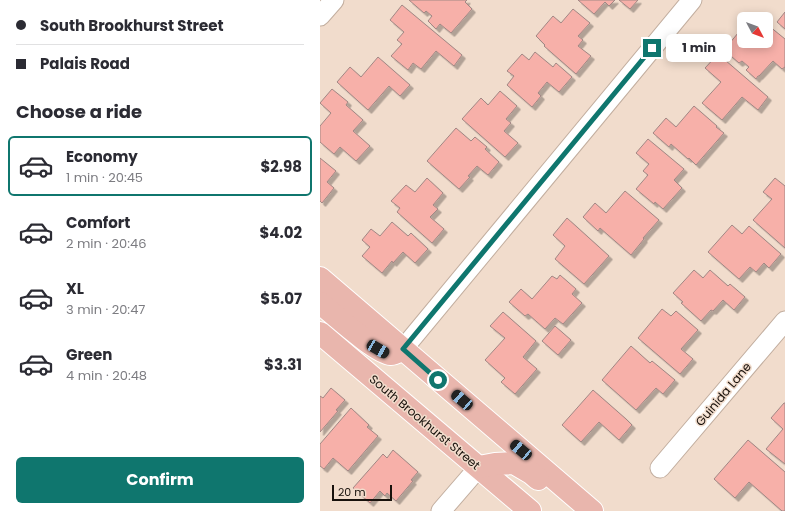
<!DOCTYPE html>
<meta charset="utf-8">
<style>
:root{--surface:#fff;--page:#f7f7f7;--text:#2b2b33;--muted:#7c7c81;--line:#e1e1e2;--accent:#0f766e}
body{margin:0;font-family:Poppins,sans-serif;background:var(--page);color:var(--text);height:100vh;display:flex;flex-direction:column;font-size:15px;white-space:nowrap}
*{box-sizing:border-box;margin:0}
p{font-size:13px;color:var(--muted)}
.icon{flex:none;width:22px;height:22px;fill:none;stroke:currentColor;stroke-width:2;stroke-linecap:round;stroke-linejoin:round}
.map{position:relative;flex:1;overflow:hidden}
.drawer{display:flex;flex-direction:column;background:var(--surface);width:320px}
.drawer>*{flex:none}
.hud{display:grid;align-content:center;height:88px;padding:0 16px;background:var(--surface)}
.needle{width:26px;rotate:131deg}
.controls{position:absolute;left:417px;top:12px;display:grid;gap:8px}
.controls a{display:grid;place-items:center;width:36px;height:36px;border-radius:6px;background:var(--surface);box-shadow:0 2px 10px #0003;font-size:20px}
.scale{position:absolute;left:12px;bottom:10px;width:60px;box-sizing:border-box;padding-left:4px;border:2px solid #18110c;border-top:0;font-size:11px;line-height:14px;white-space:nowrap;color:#18110c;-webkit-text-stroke:3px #f1dccc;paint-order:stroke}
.end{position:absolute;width:18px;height:18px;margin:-9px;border:5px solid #0f766e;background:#fff;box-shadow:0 0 0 2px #fff}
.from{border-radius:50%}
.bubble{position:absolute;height:28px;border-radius:6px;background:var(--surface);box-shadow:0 2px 10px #0003;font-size:13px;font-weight:700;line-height:28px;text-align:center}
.car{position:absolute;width:12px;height:24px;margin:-12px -6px;border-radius:5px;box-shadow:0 0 3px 1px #0007;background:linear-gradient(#222 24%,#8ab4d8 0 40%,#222 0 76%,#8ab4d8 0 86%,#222 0)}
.hud b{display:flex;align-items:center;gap:14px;height:38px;font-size:15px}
.hud b+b{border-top:1px solid var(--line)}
.hud i{width:10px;height:10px;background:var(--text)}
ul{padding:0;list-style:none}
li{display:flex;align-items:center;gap:12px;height:60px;margin:0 8px 6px;padding:0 8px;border:2px solid transparent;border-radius:6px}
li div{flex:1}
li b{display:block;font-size:15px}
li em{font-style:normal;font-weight:700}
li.selected{border-color:var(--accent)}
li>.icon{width:36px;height:36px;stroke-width:1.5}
h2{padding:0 16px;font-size:18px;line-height:48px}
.cta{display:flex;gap:8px;margin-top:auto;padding:8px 16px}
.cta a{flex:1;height:46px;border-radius:6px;background:var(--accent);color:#fff;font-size:16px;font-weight:700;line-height:46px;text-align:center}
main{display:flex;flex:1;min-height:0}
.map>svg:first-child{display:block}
.building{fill:#f7b0a9;stroke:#a18784;filter:url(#shadow)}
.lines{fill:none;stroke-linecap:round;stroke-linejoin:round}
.minor-casing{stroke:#c2ae9f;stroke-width:21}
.primary-casing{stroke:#fff;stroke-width:24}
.minor{stroke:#fff;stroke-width:19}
.primary{stroke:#e9b6ad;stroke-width:22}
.route{stroke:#0f766e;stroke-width:5}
.labels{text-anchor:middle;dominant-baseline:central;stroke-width:3;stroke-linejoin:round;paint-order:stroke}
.street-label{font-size:12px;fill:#18110c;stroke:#f1dccc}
</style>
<main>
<section class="drawer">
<div class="hud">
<b><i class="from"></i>South Brookhurst Street</b>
<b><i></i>Palais Road</b>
</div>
<h2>Choose a ride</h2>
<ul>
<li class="selected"><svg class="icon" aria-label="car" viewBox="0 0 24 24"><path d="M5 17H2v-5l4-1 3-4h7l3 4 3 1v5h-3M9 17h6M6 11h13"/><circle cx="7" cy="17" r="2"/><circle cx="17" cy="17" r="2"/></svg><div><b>Economy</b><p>1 min · 20:45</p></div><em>$2.98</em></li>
<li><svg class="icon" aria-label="car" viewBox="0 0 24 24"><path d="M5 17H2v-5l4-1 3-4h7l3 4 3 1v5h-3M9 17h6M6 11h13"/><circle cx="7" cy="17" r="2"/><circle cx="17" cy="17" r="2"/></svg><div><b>Comfort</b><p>2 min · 20:46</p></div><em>$4.02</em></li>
<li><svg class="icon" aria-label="car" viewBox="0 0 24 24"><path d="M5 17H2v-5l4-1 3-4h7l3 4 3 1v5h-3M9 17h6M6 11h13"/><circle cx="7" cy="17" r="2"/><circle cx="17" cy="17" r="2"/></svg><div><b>XL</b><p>3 min · 20:47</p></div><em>$5.07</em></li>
<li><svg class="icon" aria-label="car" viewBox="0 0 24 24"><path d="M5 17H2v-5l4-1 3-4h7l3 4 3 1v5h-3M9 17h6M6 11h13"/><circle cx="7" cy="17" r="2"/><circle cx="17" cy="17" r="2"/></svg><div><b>Green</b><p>4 min · 20:48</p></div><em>$3.31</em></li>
</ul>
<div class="cta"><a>Confirm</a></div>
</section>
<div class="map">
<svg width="465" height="511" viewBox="0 0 465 511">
<defs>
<filter id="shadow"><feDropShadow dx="3.5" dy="3.5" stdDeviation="0" flood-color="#0004"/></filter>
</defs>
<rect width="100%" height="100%" fill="#f1dccc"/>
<g class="building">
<polygon points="89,0 147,0 145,2 152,9 131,33 120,24 116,29 108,21 112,16 106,11 104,13"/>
<polygon points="258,0 295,0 289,6 285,2 274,14"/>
<polygon points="299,0 318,0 310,9"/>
<polygon points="82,5 142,55 134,66 116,51 101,69 93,63 88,70 71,56 82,44 77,40 84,32 70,20"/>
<polygon points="253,9 270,23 258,36 263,40 258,46 271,56 256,74 224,46 225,45 216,36 233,16 241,23"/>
<polygon points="465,12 465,29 457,22"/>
<polygon points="449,26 465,39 465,67 462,69 453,61 439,76 438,76 436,79 426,70 429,67 422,61 419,63 404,50 423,27 424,28 424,41 446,41 446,29"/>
<polygon points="215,52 233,67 236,63 252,77 239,92 227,82 218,93 221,96 212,107 187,85 194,76 187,71 202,54 209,60"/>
<polygon points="398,54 448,97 438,110 422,97 402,120 382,103 401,82 385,68"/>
<polygon points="58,57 90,85 80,96 69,86 48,110 17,82 30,67 41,77"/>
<polygon points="12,89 28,102 26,105 43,120 33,131 50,146 36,161 20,147 14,154 0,142 0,126 11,113 0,103"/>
<polygon points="180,91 197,106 186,119 191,123 184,131 198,143 185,157 142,119 161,98 168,105"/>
<polygon points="374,106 397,126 396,127 404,133 376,165 369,158 368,159 351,144 349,147 333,133 346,118 356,127"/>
<polygon points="136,128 151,141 155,137 167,147 165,149 179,162 168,175 157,166 148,176 150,177 139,189 107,161"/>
<polygon points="328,139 364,169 354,180 362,188 343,209 335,202 334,204 316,189 328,175 323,171 329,164 316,153"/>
<polygon points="0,158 16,171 7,182 14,188 2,203 0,201"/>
<polygon points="107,178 123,193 113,205 118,209 110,217 124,229 112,243 77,212 80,208 71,201 86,185 95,192"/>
<polygon points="455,178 465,186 465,248 433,220 452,199 443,192"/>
<polygon points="305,191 339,220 323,238 324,239 311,255 280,228 278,231 263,217 275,203 286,213"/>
<polygon points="247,218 289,256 264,284 235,259 245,246 233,235"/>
<polygon points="72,222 88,236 91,233 108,249 95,263 83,252 73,263 72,261 62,273 42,256 50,247 42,240 51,229 60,236"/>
<polygon points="412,225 422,234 429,226 461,254 449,268 444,263 436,272 430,267 419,279 388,252"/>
<polygon points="374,270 383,278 390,270 408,286 410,284 425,297 414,310 403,300 393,311 391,310 381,321 361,303 363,302 353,293"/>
<polygon points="240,275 256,289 252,294 262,303 243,324 235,318 225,329 208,314 205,316 189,302 201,289 212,299 232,276 237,279"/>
<polygon points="342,309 351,316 356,311 378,330 361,349 373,359 360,374 318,338"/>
<polygon points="183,312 216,341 203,357 217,369 195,394 181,382 185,378 165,360 185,338 170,326"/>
<polygon points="235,326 251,340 238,355 222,341"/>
<polygon points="311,346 330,363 332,361 355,380 343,394 336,388 316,410 282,380"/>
<polygon points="11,388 25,400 16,410 18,411 0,432 0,396 3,398"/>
<polygon points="273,390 306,419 312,425 299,440 279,422 261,442 242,425"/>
<polygon points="464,403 465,403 465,464 446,449 463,429 451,418"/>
<polygon points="31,408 49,425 47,427 58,436 28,471 13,458 4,469 0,466 0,444"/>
<polygon points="428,440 465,472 465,511 462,511 429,482 415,498 394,479"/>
<polygon points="73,450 98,472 91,480 93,481 76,501 67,493 65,496 60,491 50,503 33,488 63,454 67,458"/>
</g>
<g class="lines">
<g class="minor-casing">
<g id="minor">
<polyline points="0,16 14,0"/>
<polyline points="83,349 372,0"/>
<polyline points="340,468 465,321"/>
<polyline points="121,511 159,467"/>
</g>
</g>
<g class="primary-casing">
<g id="primary">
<polyline points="0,278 272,511"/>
<path d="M0 303C14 314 56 353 71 354 75 354 79 351 83 349"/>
<polyline points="0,333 210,511"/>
<polyline points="159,467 175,464 194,463 211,473 218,479"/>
</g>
</g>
<use href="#minor" class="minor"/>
<use href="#primary" class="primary"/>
</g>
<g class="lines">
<polyline class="route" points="118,380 83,349 332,48"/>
</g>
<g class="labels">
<g class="street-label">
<text transform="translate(403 394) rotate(-50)">Guinida Lane</text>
<text transform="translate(105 422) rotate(40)">South Brookhurst Street</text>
</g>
</g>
</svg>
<div class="controls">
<a><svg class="needle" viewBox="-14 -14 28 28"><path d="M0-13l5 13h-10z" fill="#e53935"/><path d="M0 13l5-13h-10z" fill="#7c7c81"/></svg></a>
</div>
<div class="scale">20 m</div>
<i class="end from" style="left:118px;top:380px"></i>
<i class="end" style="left:332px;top:48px"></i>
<div class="bubble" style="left:346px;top:34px;width:66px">1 min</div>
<i class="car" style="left:58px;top:349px;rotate:120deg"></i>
<i class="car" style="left:142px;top:400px;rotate:311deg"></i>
<i class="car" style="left:201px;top:450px;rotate:310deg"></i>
</div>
</main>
